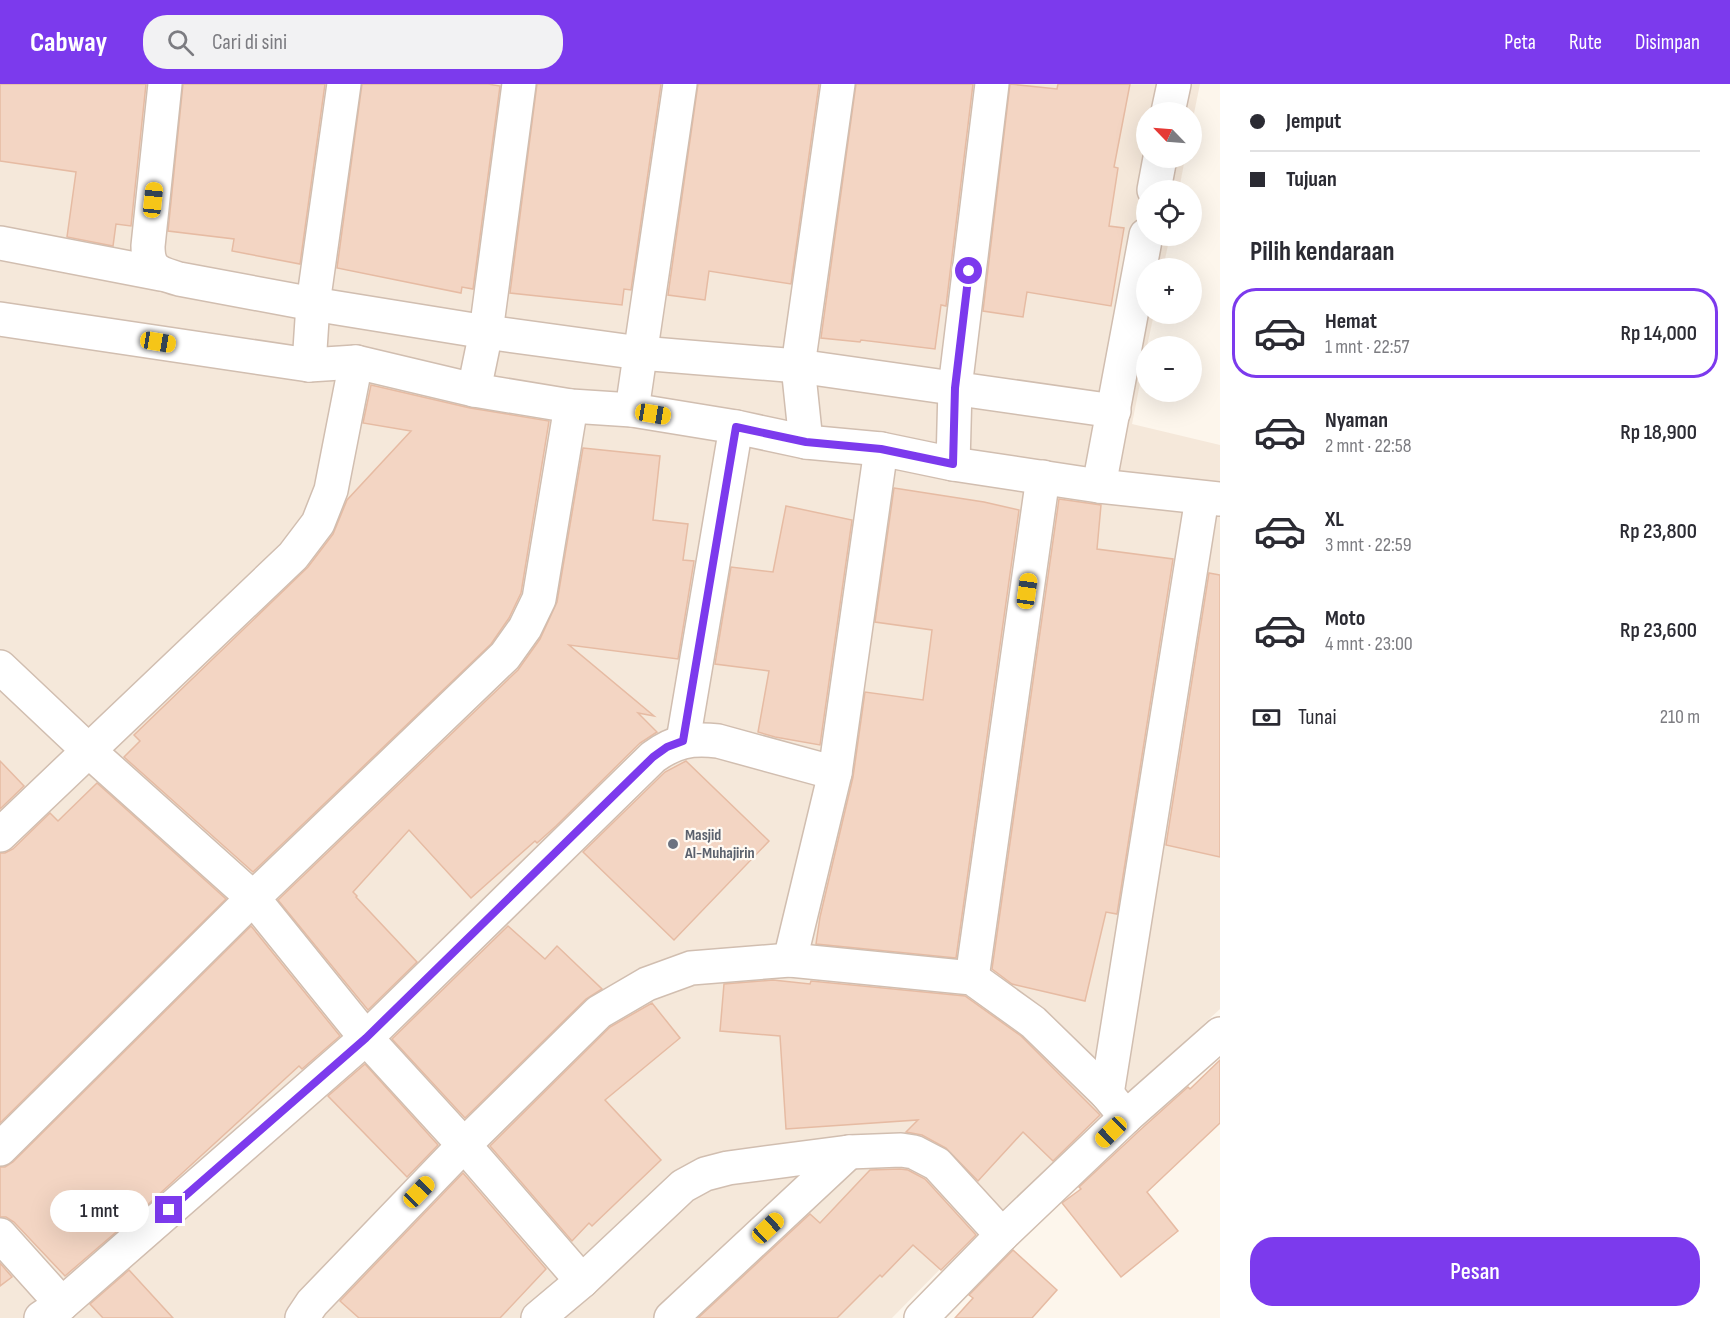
<!DOCTYPE html>
<html lang="id">
<meta charset="utf-8">
<style>
:root{--surface:#fff;--page:#f2f2f3;--text:#2b2b33;--muted:#7c7c81;--line:#e1e1e2;--accent:#7c3aed}
body{margin:0;font-family:"Sofia Sans Condensed",sans-serif;background:var(--page);color:var(--text);height:100vh;display:flex;flex-direction:column;font-size:22px;white-space:nowrap}
*{box-sizing:border-box;margin:0}
p{font-size:20px;color:var(--muted)}
.icon{flex:none;width:33px;height:33px;fill:none;stroke:currentColor;stroke-width:2;stroke-linecap:round;stroke-linejoin:round}
.map{position:relative;flex:1;overflow:hidden}
.details{display:flex;flex-direction:column;background:var(--surface);width:510px}
.details>*{flex:none}
.top-card{display:grid;align-content:center;height:132px;padding:0 30px;background:var(--surface)}
.needle{width:39px;rotate:295deg}
.controls{position:absolute;left:1136px;top:18px;display:grid;gap:12px}
.controls a{display:grid;place-items:center;width:66px;height:66px;border-radius:50%;background:var(--surface);box-shadow:0 6px 24px #0002;font-size:30px}
.end{position:absolute;width:27px;height:27px;margin:-14px;border:8px solid #7c3aed;background:#fff;box-shadow:0 0 0 3px #fff}
.from{border-radius:50%}
.bubble{position:absolute;height:42px;border-radius:21px;background:var(--surface);box-shadow:0 6px 24px #0002;font-size:20px;font-weight:600;line-height:42px;text-align:center}
.car{position:absolute;width:18px;height:36px;margin:-18px -9px;border-radius:8px;box-shadow:0 0 4px 2px #0007;background:linear-gradient(#f5c518 24%,#345 0 40%,#f5c518 0 76%,#345 0 86%,#f5c518 0)}
.top-card b{display:flex;align-items:center;gap:21px;height:57px;font-size:22px}
.top-card b+b{border-top:2px solid var(--line)}
.top-card i{width:15px;height:15px;background:var(--text)}
ul{padding:0;list-style:none}
li{display:flex;align-items:center;gap:18px;height:90px;margin:0 12px 9px;padding:0 18px;border:3px solid transparent;border-radius:24px}
li div{flex:1}
li b{display:block;font-size:22px}
li em{font-style:normal;font-weight:600}
li.current{border-color:var(--accent)}
li>.icon{width:54px;height:54px;stroke-width:1.5}
h2{padding:0 30px;font-size:27px;line-height:72px}
.pay{display:flex;align-items:center;gap:15px;height:66px;padding:0 30px;font-size:22px}
.pay p{margin-inline-start:auto}
.primary-button{display:flex;gap:12px;margin-top:auto;padding:12px 30px}
.primary-button a{flex:1;height:69px;border-radius:24px;background:var(--accent);color:#fff;font-size:24px;font-weight:600;line-height:69px;text-align:center}
header{display:flex;align-items:center;gap:36px;box-sizing:border-box;height:84px;padding:0 30px;background:var(--accent);color:#fff}
header strong{font-size:28px}
nav{display:flex;gap:33px;margin-inline-start:auto;font-size:21px}
.search{width:420px;height:54px;background:var(--page);display:flex;align-items:center;gap:15px;box-sizing:border-box;padding:0 21px;border-radius:24px;color:var(--muted);font-size:22px}
main{display:flex;flex:1;min-height:0}
.map>svg:first-child{display:block}
.residential{fill:#f5e8da}
.building{fill:#f3d5c3;stroke:#e6bba3;stroke-width:1.5}
.lines{fill:none;stroke-linecap:round;stroke-linejoin:round}
.minor-casing{stroke:#d1beb0;stroke-width:36}
.minor{stroke:#fff;stroke-width:33}
.route{stroke:#7c3aed;stroke-width:8}
.worship-dot{fill:#6b7280;stroke:#fffaf3;stroke-width:2}
.labels{text-anchor:middle;dominant-baseline:central;stroke-width:4.5;stroke-linejoin:round;paint-order:stroke}
.worship-label{font-size:16px;font-weight:bold;fill:#5b616d;stroke:#fffaf3;text-anchor:start}
</style>
<header>
<strong>Cabway</strong>
<div class="search"><svg class="icon" aria-label="search" viewBox="0 0 24 24"><circle cx="10" cy="10" r="6"/><path d="M15 15l6 6"/></svg>Cari di sini</div>
<nav><a>Peta</a><a>Rute</a><a>Disimpan</a></nav>
</header>
<main>
<div class="map">
<svg width="1220" height="1234" viewBox="0 0 1220 1234">
<rect width="100%" height="100%" fill="#fdf6ec"/>
<polygon class="residential" points="0,0 1200,0 1191,44 1191,28 1146,28 1146,74 1185,74 1179,106 1146,106 1146,152 1170,152 1163,184 1146,184 1146,230 1154,230 1147,262 1146,262 1146,269 1132,340 1220,361 1220,925 956,1169 892,1234 0,1234"/>
<g class="building">
<polygon points="0,0 146,0 131,142 116,140 113,162 67,153 76,88 0,77"/>
<polygon points="183,0 325,0 300,180 232,167 234,155 168,147"/>
<polygon points="362,0 488,0 500,2 473,205 462,203 461,209 337,184"/>
<polygon points="537,0 661,0 631,206 624,205 622,221 510,209"/>
<polygon points="698,0 819,0 791,200 709,187 705,216 668,211"/>
<polygon points="856,0 973,0 946,222 941,221 935,265 861,256 860,258 821,254"/>
<polygon points="1010,0 1057,5 1058,0 1130,0 1114,83 1118,84 1109,142 1124,144 1111,222 1027,208 1023,233 983,227"/>
<polygon points="371,301 470,324 549,337 521,509 509,534 491,560 253,788 124,673 140,657 134,651 308,483 333,450 347,416 411,347 363,339"/>
<polygon points="583,364 660,372 653,436 688,440 683,476 694,477 678,575 569,561 654,632 638,629 657,648 640,659 556,742 537,759 535,757 471,814 409,746 353,808 357,812 356,813 417,878 368,926 278,816 518,586 540,555 557,518"/>
<polygon points="894,404 984,418 1019,426 956,874 816,860 820,833 853,693 865,608 923,616 932,546 875,538"/>
<polygon points="1059,415 1101,421 1097,465 1173,475 1117,830 1106,828 1085,917 1012,900 992,885"/>
<polygon points="786,422 852,436 820,661 775,653 758,648 769,587 715,580 731,483 773,488"/>
<polygon points="1209,489 1220,491 1220,773 1166,761"/>
<polygon points="0,677 24,702 0,725"/>
<polygon points="686,677 769,757 674,856 583,768 665,688"/>
<polygon points="97,699 226,815 0,1039 0,769 5,769 13,765 50,729 58,737"/>
<polygon points="251,842 340,952 302,985 299,982 143,1125 65,1192 14,1138 6,1133 0,1133 0,1083 5,1083 13,1078"/>
<polygon points="508,842 545,875 557,862 602,905 586,915 465,1034 392,955"/>
<polygon points="773,896 810,900 811,897 965,912 1021,952 1100,1031 1053,1077 1023,1048 978,1097 946,1064 922,1051 906,1048 918,1036 786,1045 780,952 720,947 724,900"/>
<polygon points="652,919 680,954 605,1016 661,1076 592,1142 589,1139 572,1157 490,1062 610,943"/>
<polygon points="1220,976 1220,1039 1147,1108 1178,1147 1121,1193 1062,1119 1081,1105 1079,1103 1139,1047 1188,1003 1190,1005"/>
<polygon points="365,980 438,1061 407,1093 328,1012"/>
<polygon points="900,1085 908,1086 925,1095 976,1151 941,1186 913,1161 882,1193 880,1191 837,1234 698,1234 810,1130 820,1139 870,1086"/>
<polygon points="463,1089 546,1185 500,1234 359,1234 340,1217"/>
<polygon points="1013,1166 1057,1206 1032,1234 955,1234 973,1214 969,1211"/>
<polygon points="0,1179 12,1193 0,1202"/>
<polygon points="129,1186 173,1234 103,1234 90,1220"/>
</g>
<g class="lines">
<g class="minor-casing">
<g id="minor">
<path d="M165 0 148 162C148 186 158 189 179 195L313 220 486 248 640 269 798 282 1114 327"/>
<polyline points="1168,28 1174,0"/>
<polyline points="1154,106 1160,74"/>
<polyline points="0,159 161,190"/>
<polyline points="0,235 309,281 356,278 474,306 571,322 632,326 736,343 806,358 881,365 953,380 1099,402 1220,415"/>
<polyline points="309,281 313,220 344,0"/>
<polyline points="474,306 486,248 519,0"/>
<polyline points="632,326 680,0"/>
<polyline points="806,358 798,282 838,0"/>
<polyline points="953,380 955,304 992,0"/>
<polyline points="1099,402 1146,151"/>
<polyline points="0,583 89,667 253,814 366,954 464,1061 582,1197"/>
<polyline points="683,657 736,343"/>
<polyline points="0,751 293,472 318,439 331,406 356,278"/>
<polyline points="790,876 835,689 881,365"/>
<polyline points="972,894 1043,393"/>
<polyline points="1107,1010 1202,414"/>
<polyline points="0,1065 253,814 505,572 525,544 539,515 571,322"/>
<polyline points="0,1151 62,1220"/>
<path d="M41 1234 62 1220 366 954 653 673C675 657 691 654 718 657L835 689"/>
<polyline points="302,1234 312,1219 464,1061 599,928 647,900 691,884 790,876 972,894 1033,938 1107,1010 1126,1033"/>
<polyline points="538,1234 582,1197 683,1102 705,1090 728,1084 849,1068 901,1066 914,1068 937,1080 1002,1151"/>
<polyline points="671,1234 849,1068"/>
<polyline points="921,1234 1002,1151 1126,1033 1220,950"/>
</g>
</g>
<use href="#minor" class="minor"/>
</g>
<g class="lines">
<polyline class="route" points="169,1126 366,954 653,673 667,663 683,657 736,343 806,358 881,365 953,380 955,304 969,187"/>
</g>
<circle class="worship-dot" cx="673" cy="760" r="6"/>
<g class="labels">
<g class="worship-label">
<text x="685" y="751">Masjid<tspan x="685" dy="18">Al-Muhajirin</tspan></text>
</g>
</g>
</svg>
<div class="controls">
<a><svg class="needle" viewBox="-14 -14 28 28"><path d="M0-13l5 13h-10z" fill="#e53935"/><path d="M0 13l5-13h-10z" fill="#7c7c81"/></svg></a>
<a><svg class="icon" aria-label="locate" viewBox="0 0 24 24"><circle cx="12" cy="12" r="6"/><path d="M12 2v4M12 18v4M2 12h4M18 12h4"/></svg></a>
<a>+</a>
<a>−</a>
</div>
<i class="end from" style="left:969px;top:187px"></i>
<i class="end" style="left:169px;top:1126px"></i>
<div class="bubble" style="left:50px;top:1106px;width:99px">1 mnt</div>
<i class="car" style="left:153px;top:116px;rotate:6deg"></i>
<i class="car" style="left:158px;top:258px;rotate:99deg"></i>
<i class="car" style="left:653px;top:330px;rotate:99deg"></i>
<i class="car" style="left:1027px;top:507px;rotate:8deg"></i>
<i class="car" style="left:1111px;top:1048px;rotate:226deg"></i>
<i class="car" style="left:419px;top:1108px;rotate:44deg"></i>
<i class="car" style="left:768px;top:1144px;rotate:47deg"></i>
</div>
<section class="details">
<div class="top-card">
<b><i class="from"></i>Jemput</b>
<b><i></i>Tujuan</b>
</div>
<h2>Pilih kendaraan</h2>
<ul>
<li class="current"><svg class="icon" aria-label="car" viewBox="0 0 24 24"><path d="M5 17H2v-5l4-1 3-4h7l3 4 3 1v5h-3M9 17h6M6 11h13"/><circle cx="7" cy="17" r="2"/><circle cx="17" cy="17" r="2"/></svg><div><b>Hemat</b><p>1 mnt · 22:57</p></div><em>Rp 14,000</em></li>
<li><svg class="icon" aria-label="car" viewBox="0 0 24 24"><path d="M5 17H2v-5l4-1 3-4h7l3 4 3 1v5h-3M9 17h6M6 11h13"/><circle cx="7" cy="17" r="2"/><circle cx="17" cy="17" r="2"/></svg><div><b>Nyaman</b><p>2 mnt · 22:58</p></div><em>Rp 18,900</em></li>
<li><svg class="icon" aria-label="car" viewBox="0 0 24 24"><path d="M5 17H2v-5l4-1 3-4h7l3 4 3 1v5h-3M9 17h6M6 11h13"/><circle cx="7" cy="17" r="2"/><circle cx="17" cy="17" r="2"/></svg><div><b>XL</b><p>3 mnt · 22:59</p></div><em>Rp 23,800</em></li>
<li><svg class="icon" aria-label="car" viewBox="0 0 24 24"><path d="M5 17H2v-5l4-1 3-4h7l3 4 3 1v5h-3M9 17h6M6 11h13"/><circle cx="7" cy="17" r="2"/><circle cx="17" cy="17" r="2"/></svg><div><b>Moto</b><p>4 mnt · 23:00</p></div><em>Rp 23,600</em></li>
</ul>
<div class="pay"><svg class="icon" aria-label="cash" viewBox="0 0 24 24"><path d="M3 7h18v10H3z"/><circle cx="12" cy="12" r="2"/></svg>Tunai<p>210 m</p></div>
<div class="primary-button"><a>Pesan</a></div>
</section>
</main>
